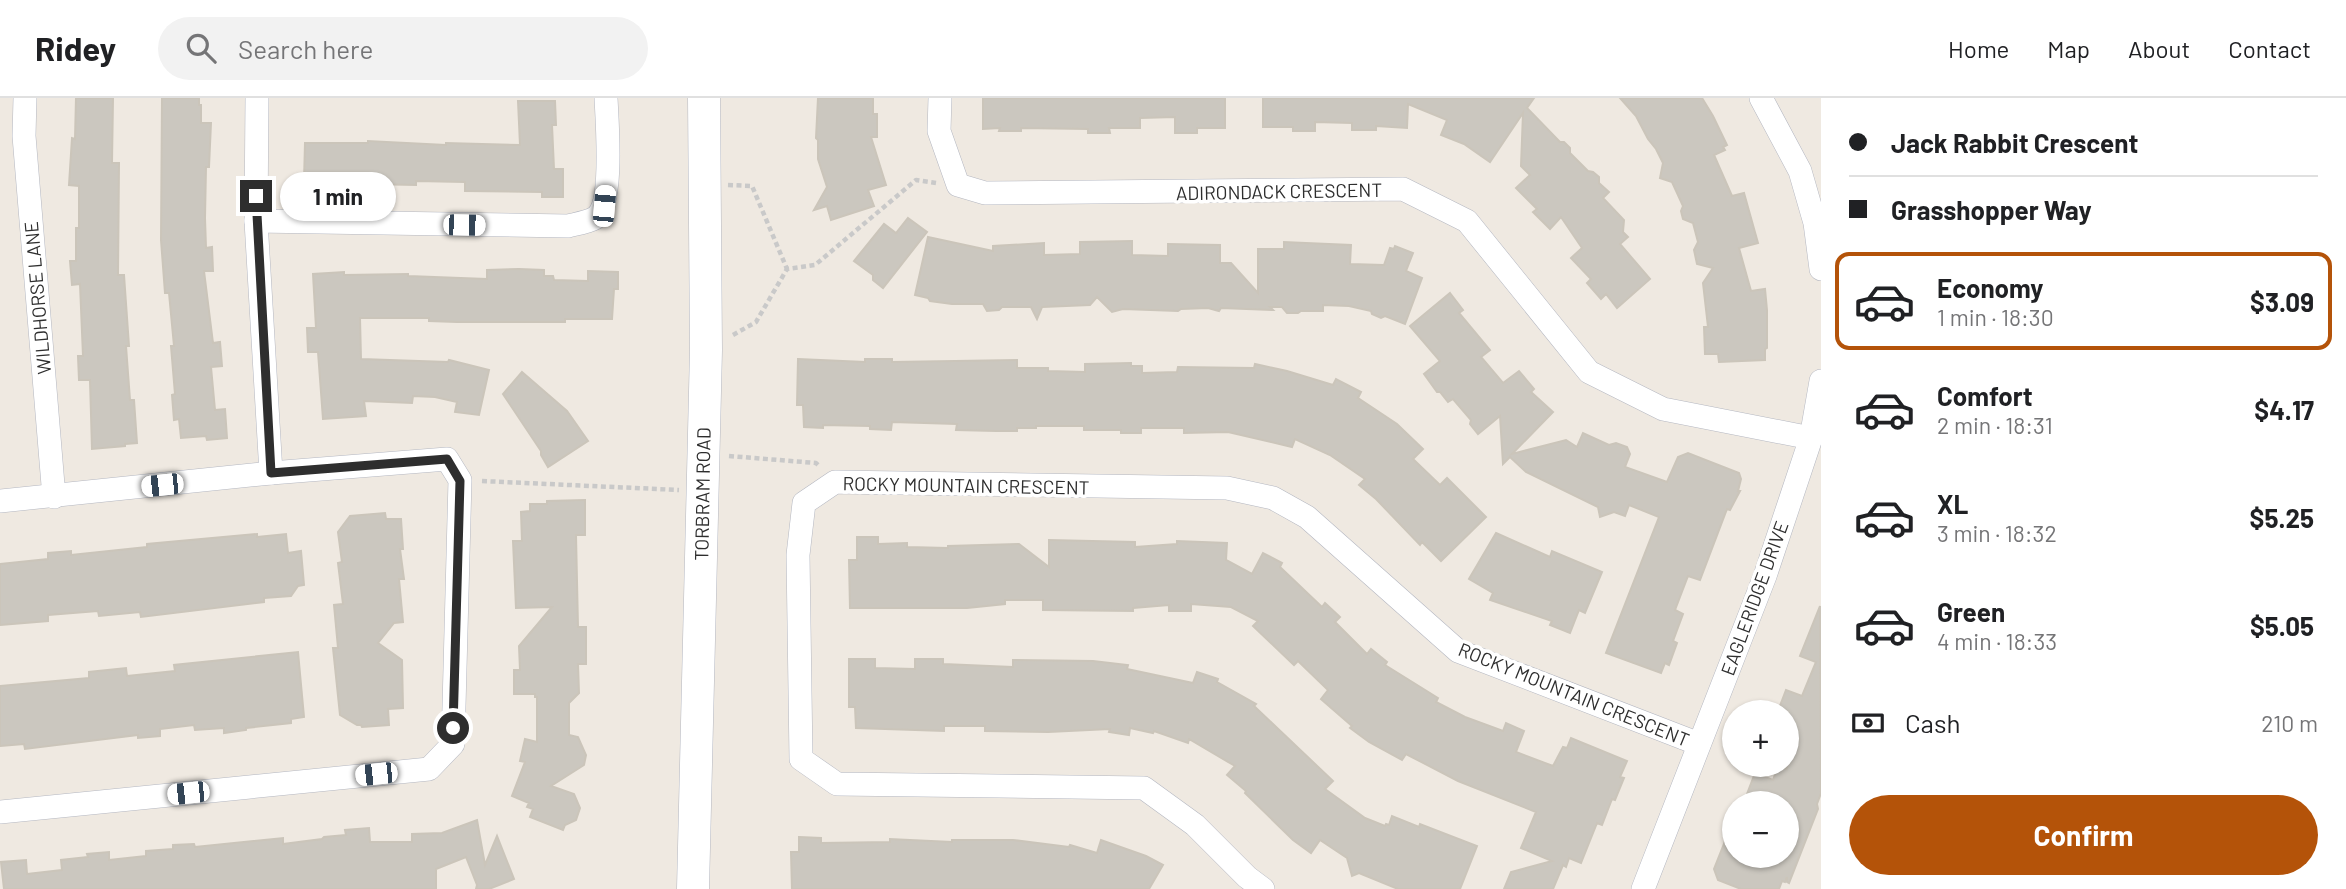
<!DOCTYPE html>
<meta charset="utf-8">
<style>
:root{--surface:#fff;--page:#f2f2f2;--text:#202124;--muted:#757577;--line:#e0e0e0;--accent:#b45309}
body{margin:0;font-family:Barlow,sans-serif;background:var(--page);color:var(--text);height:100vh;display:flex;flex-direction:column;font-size:26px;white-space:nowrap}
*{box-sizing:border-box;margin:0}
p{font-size:23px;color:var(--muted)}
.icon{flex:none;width:38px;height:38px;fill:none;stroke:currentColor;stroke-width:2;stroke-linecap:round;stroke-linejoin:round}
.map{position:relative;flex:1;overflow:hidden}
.drawer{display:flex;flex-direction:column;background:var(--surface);width:525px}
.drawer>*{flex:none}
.hud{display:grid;align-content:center;height:154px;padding:0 28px;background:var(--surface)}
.fabs{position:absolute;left:1722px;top:602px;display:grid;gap:14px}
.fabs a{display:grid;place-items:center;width:77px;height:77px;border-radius:50%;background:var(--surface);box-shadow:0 2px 5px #0004;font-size:35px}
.end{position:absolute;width:32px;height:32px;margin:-16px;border:9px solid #2e2e2e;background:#fff;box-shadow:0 0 0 4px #fff}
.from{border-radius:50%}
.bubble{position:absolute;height:49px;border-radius:24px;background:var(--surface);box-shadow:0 2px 5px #0004;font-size:23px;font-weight:700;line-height:49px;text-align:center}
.car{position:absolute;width:21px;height:42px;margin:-21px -10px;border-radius:9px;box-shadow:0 0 5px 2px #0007;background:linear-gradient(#fff 24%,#345 0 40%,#fff 0 76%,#345 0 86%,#fff 0)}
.hud b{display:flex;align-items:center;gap:24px;height:66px;font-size:26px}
.hud b+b{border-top:2px solid var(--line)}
.hud i{width:18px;height:18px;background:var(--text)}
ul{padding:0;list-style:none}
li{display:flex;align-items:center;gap:21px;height:98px;margin:0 14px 10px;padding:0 14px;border:4px solid transparent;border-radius:14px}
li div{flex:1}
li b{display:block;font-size:26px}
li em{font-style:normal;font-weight:700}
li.current{border-color:var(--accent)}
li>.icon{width:63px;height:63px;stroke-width:1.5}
.pay{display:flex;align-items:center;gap:18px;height:77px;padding:0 28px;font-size:26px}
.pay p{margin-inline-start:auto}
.action{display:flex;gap:14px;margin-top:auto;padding:14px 28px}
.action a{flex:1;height:80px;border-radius:42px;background:var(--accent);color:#fff;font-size:28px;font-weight:700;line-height:80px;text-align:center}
header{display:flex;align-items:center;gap:42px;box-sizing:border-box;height:98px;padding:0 35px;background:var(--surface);border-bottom:2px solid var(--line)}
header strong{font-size:33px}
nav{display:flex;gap:38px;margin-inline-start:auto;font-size:24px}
.search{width:490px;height:63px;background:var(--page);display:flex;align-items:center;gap:18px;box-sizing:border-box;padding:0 24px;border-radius:38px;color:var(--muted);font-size:26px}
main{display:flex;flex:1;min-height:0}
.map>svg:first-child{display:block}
.building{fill:#cbc7bf;stroke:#cbc5ba;stroke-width:2}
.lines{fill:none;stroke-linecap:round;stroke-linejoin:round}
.minor-casing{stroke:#b4b7c1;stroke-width:24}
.secondary-casing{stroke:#b4b7c1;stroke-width:33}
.path{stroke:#c9c9c9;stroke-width:4.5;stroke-dasharray:5 3.5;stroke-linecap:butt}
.minor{stroke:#fff;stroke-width:23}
.secondary{stroke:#fff;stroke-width:32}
.route{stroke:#2e2e2e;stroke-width:9}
.labels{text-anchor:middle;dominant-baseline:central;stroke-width:7;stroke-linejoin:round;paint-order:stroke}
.street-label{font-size:19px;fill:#2e2e2e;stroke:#fff}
</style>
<header>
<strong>Ridey</strong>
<div class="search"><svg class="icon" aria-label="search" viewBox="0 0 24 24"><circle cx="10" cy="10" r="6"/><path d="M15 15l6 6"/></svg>Search here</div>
<nav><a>Home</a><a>Map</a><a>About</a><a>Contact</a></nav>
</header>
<main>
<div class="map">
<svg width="1821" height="791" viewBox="0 0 1821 791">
<rect width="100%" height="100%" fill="#efe9e1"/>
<g class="building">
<polygon points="76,0 113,0 112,65 119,65 118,177 124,177 129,248 126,248 130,302 134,302 137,345 125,346 125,348 92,351 90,282 79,282 78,258 83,258 80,186 72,187 70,163 76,163 76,130 79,130 79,88 69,87 72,40 75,41"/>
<polygon points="162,0 199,0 199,7 201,7 201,25 211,25 209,69 206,69 205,120 206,150 212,149 213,173 204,173 213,245 220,244 222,268 211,269 215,312 225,311 227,340 207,342 206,338 181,340 179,321 174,322 172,297 175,296 171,248 174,248 169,195 165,195 161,142"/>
<polygon points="818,0 873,0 873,16 877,16 877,39 871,39 886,87 868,92 874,108 831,122 827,108 814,112 827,89 818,61 818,42 816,40"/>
<polygon points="983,0 1225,0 1225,30 1197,30 1197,35 1175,35 1175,19 1140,20 1140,30 1109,30 1110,35 1088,35 1088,31 1021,30 1021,33 999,33 1000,30 983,31"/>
<polygon points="1263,0 1534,0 1527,10 1560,44 1564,44 1570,50 1570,55 1588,73 1593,74 1599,79 1599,85 1609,94 1603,100 1624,122 1623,134 1628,139 1620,146 1650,181 1617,210 1606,196 1601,201 1587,185 1591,181 1571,160 1582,150 1561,119 1550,131 1533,114 1537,111 1516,90 1530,77 1521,68 1523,15 1490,64 1464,46 1441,37 1447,22 1408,6 1407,30 1376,28 1376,32 1352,32 1352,25 1315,24 1315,33 1293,33 1293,29 1263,29"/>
<polygon points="1620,0 1702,0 1713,18 1727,47 1723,49 1725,52 1714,57 1732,98 1744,95 1758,145 1739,150 1751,193 1765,191 1767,212 1767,250 1765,251 1765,262 1719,264 1718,256 1705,256 1704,229 1708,229 1703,185 1713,170 1697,166 1694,152 1698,144 1693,125 1683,121 1681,113 1683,108 1672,84 1660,80 1663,65 1656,51 1648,41 1636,18"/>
<polygon points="518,3 555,3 556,27 552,27 554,71 563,71 563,99 542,99 542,94 465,93 465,84 416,83 416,87 368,86 368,83 304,83 305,45 368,45 368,43 446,47 446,45 520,47"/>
<polygon points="908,120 927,134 883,190 873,182 873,177 854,163 884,126 896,135"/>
<polygon points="928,139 993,153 993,148 1044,145 1044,157 1080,156 1080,144 1132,143 1132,157 1168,158 1168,146 1220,147 1220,165 1231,165 1258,195 1258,151 1284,151 1284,144 1351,147 1350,166 1384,167 1390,150 1394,151 1395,148 1413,155 1406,173 1422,180 1405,226 1385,218 1381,220 1372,216 1371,213 1349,208 1323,207 1323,213 1301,213 1298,215 1287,215 1282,209 1270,209 1273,212 1221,210 1219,213 1208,210 1181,211 1178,213 1123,211 1112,214 1097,199 1090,207 1042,209 1037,221 1031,209 1002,209 999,212 987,213 983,206 952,206 930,203 928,200 915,197"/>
<polygon points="519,171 544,172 544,178 553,178 554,182 588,183 588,173 618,174 618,191 614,191 612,221 565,221 565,224 457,224 429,223 429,220 360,220 361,261 448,264 449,262 489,272 479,317 455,314 457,304 435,299 413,298 412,305 364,303 366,318 323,321 318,254 308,254 307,230 316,230 313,176 344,174 344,177 408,176 408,178 487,181 487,172"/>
<polygon points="1450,195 1463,212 1459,215 1490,252 1481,259 1503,285 1519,273 1534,291 1531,294 1553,314 1512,356 1566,342 1577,349 1583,335 1609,347 1616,345 1627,349 1630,356 1625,369 1667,384 1678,359 1688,355 1739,375 1741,381 1738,393 1740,393 1730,412 1727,411 1700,482 1688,478 1675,512 1683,516 1673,543 1677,545 1669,567 1665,565 1661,575 1606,555 1659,419 1629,407 1625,418 1614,414 1600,419 1598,409 1526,374 1510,359 1503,366 1500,318 1478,336 1470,326 1471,322 1453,301 1448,304 1440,294 1437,294 1424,276 1440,263 1410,228"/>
<polygon points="798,261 865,264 865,261 892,261 892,264 1017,262 1017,270 1048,270 1048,273 1085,274 1085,266 1131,265 1131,268 1142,268 1142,275 1177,274 1178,269 1254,270 1255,266 1287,273 1333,287 1336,281 1361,294 1358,300 1397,326 1423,351 1413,361 1440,387 1447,380 1486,419 1441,463 1422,444 1420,447 1376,401 1359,387 1365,381 1330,357 1295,341 1292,349 1228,334 1184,335 1184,330 1141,330 1141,335 1121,335 1121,332 1084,332 1084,328 1036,328 1036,330 1017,330 1017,333 996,333 956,332 957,326 892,324 891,332 870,331 870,328 823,327 823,330 804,329 803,307 797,307"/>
<polygon points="522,274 567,313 588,343 548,369 541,357 541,353 503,296"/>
<polygon points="585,402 585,437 576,437 578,529 586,529 586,566 578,566 579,595 569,605 569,637 578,639 586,657 584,667 551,688 574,696 580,710 576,722 565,727 563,732 530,719 533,711 527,709 529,705 512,698 525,664 520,663 525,641 537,644 537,599 535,599 535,596 514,596 514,572 520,572 519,548 552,509 516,510 513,443 522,443 521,414 530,413 530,406 547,406 547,403"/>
<polygon points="385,415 386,421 401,421 403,451 400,451 404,481 399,481 403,524 394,525 378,545 402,562 403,610 388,611 389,627 362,629 361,627 357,627 340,617 333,550 338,550 334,507 343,506 338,465 342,464 338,434 350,418"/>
<polygon points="1496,435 1550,459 1552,453 1602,474 1585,515 1579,512 1570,535 1550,527 1552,523 1490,502 1493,495 1469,481"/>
<polygon points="257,436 257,439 286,436 288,455 301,453 304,487 298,488 291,498 264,500 264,504 141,519 140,514 99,518 98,513 48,517 48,523 0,527 0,466 48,461 48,455 71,453 71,457 147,449 147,446"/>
<polygon points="857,439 878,439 878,446 907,445 907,449 948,450 948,448 1019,446 1049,469 1049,442 1135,444 1135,449 1177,446 1177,443 1227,445 1226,462 1252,476 1263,455 1282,465 1280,469 1322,509 1325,505 1340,519 1335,524 1367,556 1371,551 1387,564 1385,567 1438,600 1436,604 1465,619 1503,633 1506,625 1524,633 1516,654 1553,668 1563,649 1567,650 1571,640 1627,663 1620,679 1624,680 1615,702 1612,701 1602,727 1597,725 1581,765 1569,760 1566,769 1563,767 1553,791 1504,791 1511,774 1552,763 1521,750 1536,714 1458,683 1406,656 1402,662 1369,644 1350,630 1352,628 1321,601 1328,592 1298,563 1294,567 1253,528 1258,523 1231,509 1191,506 1191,513 1169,513 1169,507 1133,510 1133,513 1043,512 1043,502 1005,502 1005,506 967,510 850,510 849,462 857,462"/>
<polygon points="1820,508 1821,695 1817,706 1818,711 1789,785 1787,784 1787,779 1785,784 1782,783 1779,791 1741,791 1718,782 1714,771 1733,723 1734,758 1787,758 1787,705 1750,705 1753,699 1747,696 1755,675 1773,682 1778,668 1787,671 1787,614 1778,613 1786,592 1802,598 1816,564 1800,558"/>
<polygon points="298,554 304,619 291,621 291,625 246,630 246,632 224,635 224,630 195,632 194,627 160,631 160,638 138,640 138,637 25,651 24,646 0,648 0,588 89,580 89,574 126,570 127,578 175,573 174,567"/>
<polygon points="849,561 875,561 875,570 915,571 915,561 943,561 943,566 1013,569 1013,562 1093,563 1128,567 1127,571 1193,585 1197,574 1218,581 1217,584 1256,606 1254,608 1333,683 1325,691 1365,720 1385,728 1386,726 1389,727 1392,718 1419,729 1420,726 1477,748 1460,791 1398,791 1359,775 1352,778 1347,760 1320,742 1311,755 1293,742 1245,695 1246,693 1227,677 1235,668 1189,641 1188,645 1154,633 1153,635 1130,630 1129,637 1109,634 1110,631 1048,634 985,633 985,628 944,628 944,633 856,630 855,609 849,609"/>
<polygon points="477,722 485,767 497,738 514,781 489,791 476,791 477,787 466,759 436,771 436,791 4,791 1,764 26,762 27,776 62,772 61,762 88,759 87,756 109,754 109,762 146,758 146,753 173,751 173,747 194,746 195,749 283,740 283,746 322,741 324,739 346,737 345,732 369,730 370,744 412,744 412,736 442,735"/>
<polygon points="799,739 821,740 821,745 890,744 890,741 952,744 952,742 1013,742 1069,749 1070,747 1097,755 1101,742 1146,758 1163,767 1149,791 792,791 791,754 799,754"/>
</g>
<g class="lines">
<g class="minor-casing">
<g id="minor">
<polyline points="25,0 24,38 54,399"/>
<polyline points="257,0 256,123 271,375"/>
<polyline points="940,0 939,33 958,87 985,95 1403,91 1467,123 1589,274 1663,311 1811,340"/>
<polyline points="1761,0 1800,73 1815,125 1821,171"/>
<path d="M256 123 568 128C576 126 588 124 595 120 614 107 607 23 606 0"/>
<polyline points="0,403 271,375 447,361 460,382 453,646 429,671 0,714"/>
<polyline points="1263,791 1247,779 1195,727 1144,690 837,686 801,661 798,457 804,405 835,384 1227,390 1273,400 1307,419 1458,553 1699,646"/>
<polyline points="1643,791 1765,478 1811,340 1821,283"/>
</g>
</g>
<g class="secondary-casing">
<polyline id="secondary" points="693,791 706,252 704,0"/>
</g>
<g class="path">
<polyline points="728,87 752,88 787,171"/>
<polyline points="733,237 756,224 787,171 815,167 916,82 936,85"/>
<polyline points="729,358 816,365 820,369"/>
<polyline points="482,383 679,392"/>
</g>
<use href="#minor" class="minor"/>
<use href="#secondary" class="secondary"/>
</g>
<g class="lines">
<polyline class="route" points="256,98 271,375 447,361 460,383 453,630"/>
</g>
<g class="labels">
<g class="street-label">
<text transform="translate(1279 93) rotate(-1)">ADIRONDACK CRESCENT</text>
<text transform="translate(37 200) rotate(-95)">WILDHORSE LANE</text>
<text transform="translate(966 387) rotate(1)">ROCKY MOUNTAIN CRESCENT</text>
<text transform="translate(702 396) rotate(-89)">TORBRAM ROAD</text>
<text transform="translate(1754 500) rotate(-70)">EAGLERIDGE DRIVE</text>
<text transform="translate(1574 596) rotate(22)">ROCKY MOUNTAIN CRESCENT</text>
</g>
</g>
</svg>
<div class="fabs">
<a>+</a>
<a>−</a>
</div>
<i class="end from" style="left:453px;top:630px"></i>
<i class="end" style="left:256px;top:98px"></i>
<div class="bubble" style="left:280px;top:74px;width:116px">1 min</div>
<i class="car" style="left:604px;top:108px;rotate:5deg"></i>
<i class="car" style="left:464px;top:127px;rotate:91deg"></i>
<i class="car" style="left:162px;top:387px;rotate:264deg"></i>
<i class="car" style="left:376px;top:676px;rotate:264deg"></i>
<i class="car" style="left:188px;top:695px;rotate:264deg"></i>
</div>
<section class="drawer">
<div class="hud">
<b><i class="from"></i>Jack Rabbit Crescent</b>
<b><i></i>Grasshopper Way</b>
</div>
<ul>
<li class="current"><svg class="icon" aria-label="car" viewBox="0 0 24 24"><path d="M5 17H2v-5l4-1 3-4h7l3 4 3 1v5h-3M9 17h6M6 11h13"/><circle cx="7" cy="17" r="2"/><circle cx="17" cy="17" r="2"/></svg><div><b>Economy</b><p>1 min · 18:30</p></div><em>$3.09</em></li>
<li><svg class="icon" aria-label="car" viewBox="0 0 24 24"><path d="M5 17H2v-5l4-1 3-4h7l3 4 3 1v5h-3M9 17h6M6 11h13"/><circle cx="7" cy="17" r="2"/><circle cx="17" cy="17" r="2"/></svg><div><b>Comfort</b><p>2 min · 18:31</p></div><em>$4.17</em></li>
<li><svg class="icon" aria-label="car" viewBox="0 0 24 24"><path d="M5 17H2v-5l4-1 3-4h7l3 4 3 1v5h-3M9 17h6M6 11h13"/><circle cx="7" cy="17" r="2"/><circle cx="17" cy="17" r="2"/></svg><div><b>XL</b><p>3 min · 18:32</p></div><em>$5.25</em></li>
<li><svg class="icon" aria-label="car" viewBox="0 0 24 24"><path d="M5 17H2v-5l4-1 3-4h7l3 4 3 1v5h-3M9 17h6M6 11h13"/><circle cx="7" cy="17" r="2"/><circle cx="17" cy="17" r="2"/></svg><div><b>Green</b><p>4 min · 18:33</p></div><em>$5.05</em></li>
</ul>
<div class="pay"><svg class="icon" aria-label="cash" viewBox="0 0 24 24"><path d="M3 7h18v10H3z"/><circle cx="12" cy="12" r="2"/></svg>Cash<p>210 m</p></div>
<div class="action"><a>Confirm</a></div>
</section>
</main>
